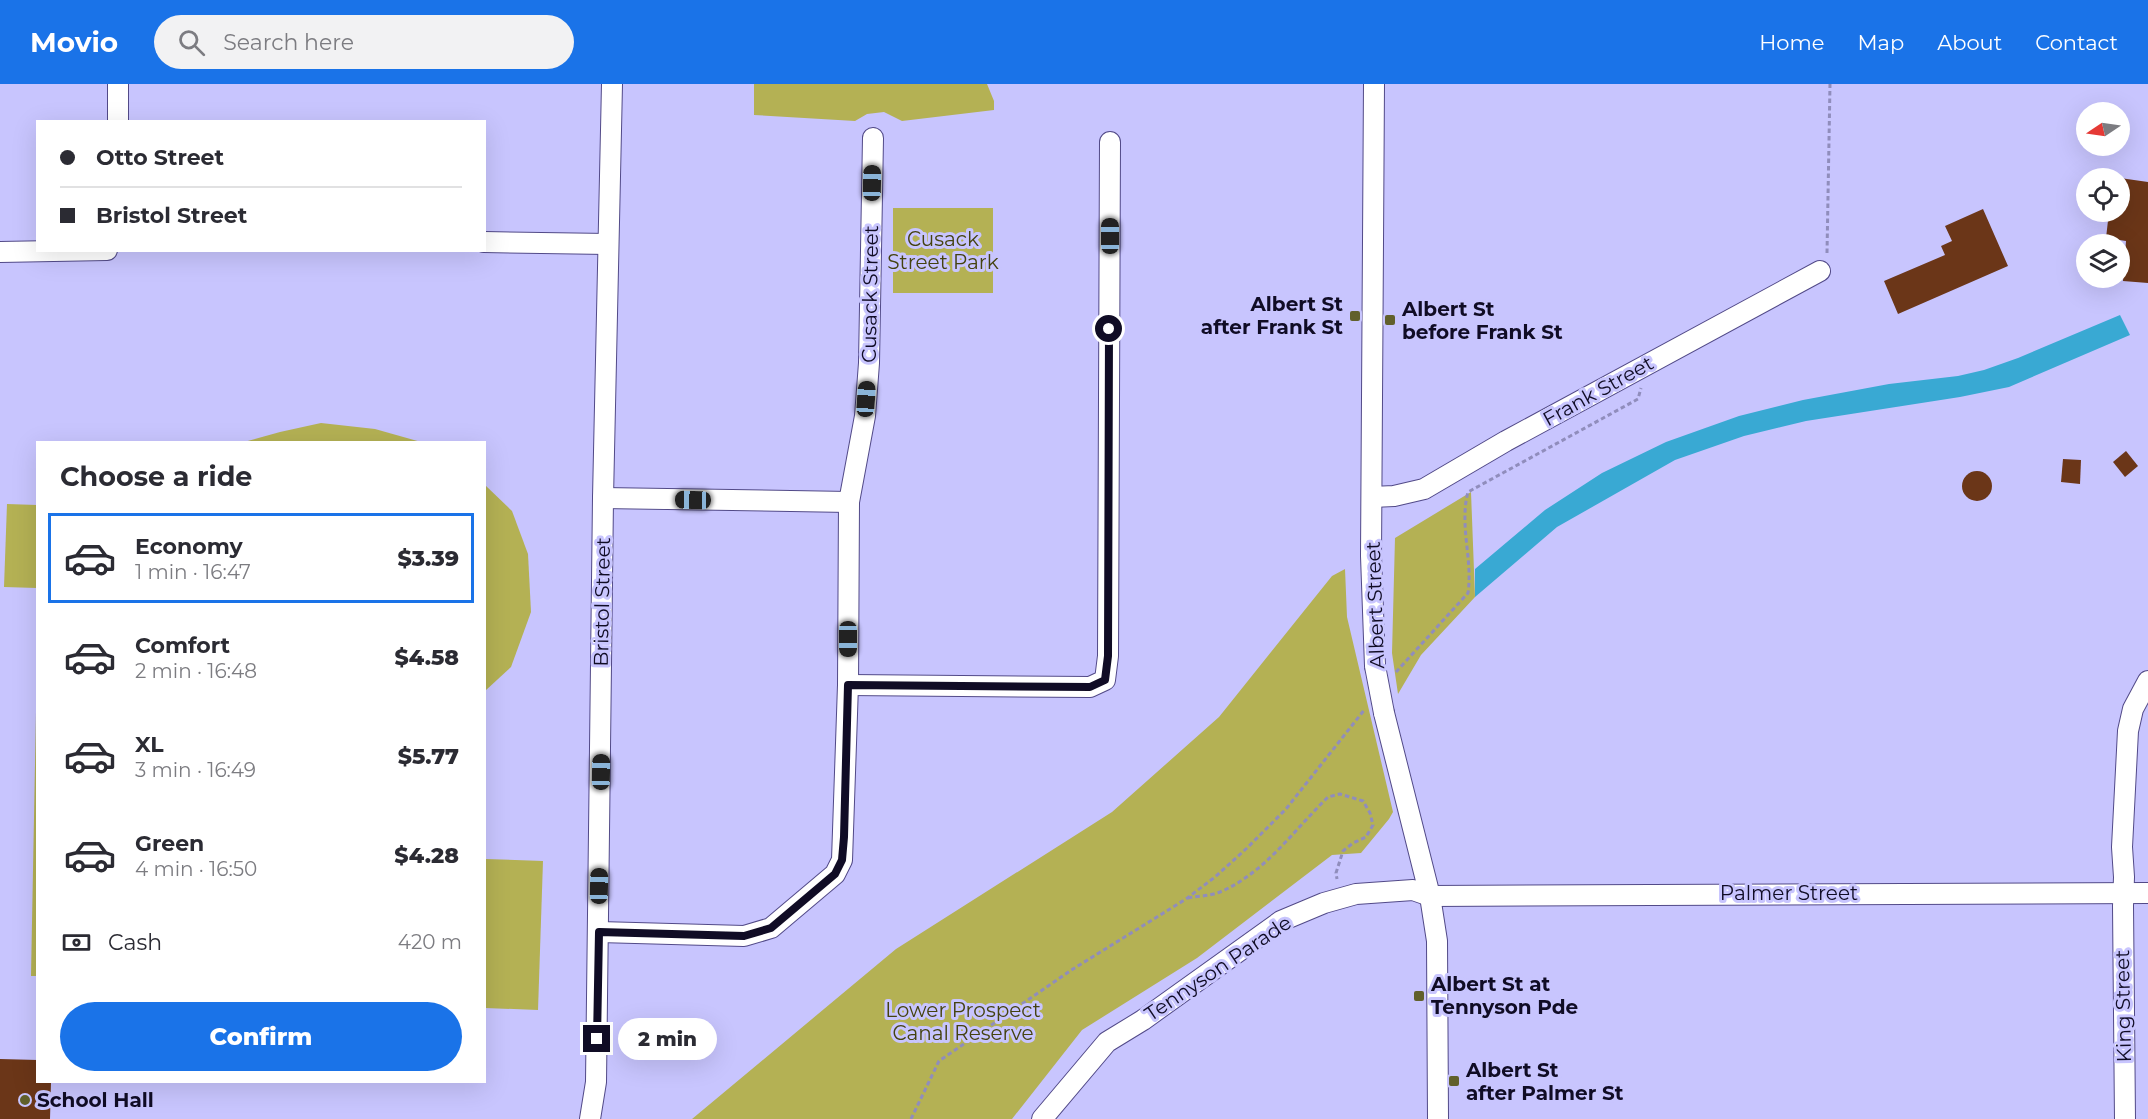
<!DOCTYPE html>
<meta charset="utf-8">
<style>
:root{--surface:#fff;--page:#f2f2f3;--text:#2b2b33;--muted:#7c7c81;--line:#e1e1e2;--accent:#1a73e8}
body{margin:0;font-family:Montserrat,sans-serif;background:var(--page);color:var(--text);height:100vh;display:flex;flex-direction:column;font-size:22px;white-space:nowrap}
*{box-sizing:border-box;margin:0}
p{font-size:20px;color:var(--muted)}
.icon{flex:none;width:33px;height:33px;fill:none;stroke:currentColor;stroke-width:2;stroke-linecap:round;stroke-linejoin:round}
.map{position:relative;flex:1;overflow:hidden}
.panel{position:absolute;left:36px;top:357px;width:450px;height:642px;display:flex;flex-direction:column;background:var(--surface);border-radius:0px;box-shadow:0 6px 24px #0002}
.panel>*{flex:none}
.guide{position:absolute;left:36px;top:36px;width:450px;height:132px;border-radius:0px;box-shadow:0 6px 24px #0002;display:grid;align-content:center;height:132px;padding:0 24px;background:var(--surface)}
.needle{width:39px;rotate:257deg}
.tools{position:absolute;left:2076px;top:18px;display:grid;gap:12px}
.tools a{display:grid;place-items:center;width:54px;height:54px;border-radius:50%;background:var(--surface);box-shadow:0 6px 24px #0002;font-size:30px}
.end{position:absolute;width:27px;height:27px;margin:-14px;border:8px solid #100c25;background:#fff;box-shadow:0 0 0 3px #fff}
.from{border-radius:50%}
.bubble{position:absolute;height:42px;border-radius:21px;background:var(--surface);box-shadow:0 6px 24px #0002;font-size:20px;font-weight:800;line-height:42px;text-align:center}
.car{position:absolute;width:18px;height:36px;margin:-18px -9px;border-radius:8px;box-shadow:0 0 4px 2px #0007;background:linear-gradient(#222 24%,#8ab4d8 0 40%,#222 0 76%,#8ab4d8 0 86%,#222 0)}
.guide b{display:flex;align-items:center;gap:21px;height:57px;font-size:22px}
.guide b+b{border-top:2px solid var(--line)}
.guide i{width:15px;height:15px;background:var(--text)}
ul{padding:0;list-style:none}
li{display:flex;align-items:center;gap:18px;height:90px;margin:0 12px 9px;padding:0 12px;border:3px solid transparent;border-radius:0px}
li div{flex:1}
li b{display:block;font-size:22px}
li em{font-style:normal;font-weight:800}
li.current{border-color:var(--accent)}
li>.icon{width:54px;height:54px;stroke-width:1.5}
h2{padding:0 24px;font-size:27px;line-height:72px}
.pay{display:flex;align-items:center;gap:15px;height:66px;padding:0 24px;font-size:22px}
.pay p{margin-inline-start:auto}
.action{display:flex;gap:12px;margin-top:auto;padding:12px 24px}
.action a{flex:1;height:69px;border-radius:36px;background:var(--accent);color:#fff;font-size:24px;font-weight:800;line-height:69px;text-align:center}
header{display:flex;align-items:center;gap:36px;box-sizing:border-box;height:84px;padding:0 30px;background:var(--accent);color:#fff}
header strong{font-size:28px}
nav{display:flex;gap:33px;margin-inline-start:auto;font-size:21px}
.search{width:420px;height:54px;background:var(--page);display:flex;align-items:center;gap:15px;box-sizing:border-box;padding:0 21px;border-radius:33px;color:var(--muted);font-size:22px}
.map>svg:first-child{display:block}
.green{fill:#b4b154}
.water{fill:#39a9d3}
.building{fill:#6b3618}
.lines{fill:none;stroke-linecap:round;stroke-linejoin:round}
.street-casing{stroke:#524a88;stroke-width:22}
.path{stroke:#908dbc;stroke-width:3;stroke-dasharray:4.5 3;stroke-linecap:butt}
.street{stroke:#fff;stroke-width:20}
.street-bridge-casing{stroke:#524a88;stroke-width:22;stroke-linecap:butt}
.street-bridge{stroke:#fff;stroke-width:20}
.route{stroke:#100c25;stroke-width:8}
.poi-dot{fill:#61602c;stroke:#c8c5fe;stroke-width:2}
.labels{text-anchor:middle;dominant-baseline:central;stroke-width:6;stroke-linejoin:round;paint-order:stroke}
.park-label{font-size:20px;fill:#44420f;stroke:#c8c5fe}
.street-label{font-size:20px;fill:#100c25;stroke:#c8c5fe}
.poi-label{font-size:20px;font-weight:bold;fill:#100c25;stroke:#c8c5fe;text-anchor:start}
</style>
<header>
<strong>Movio</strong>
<div class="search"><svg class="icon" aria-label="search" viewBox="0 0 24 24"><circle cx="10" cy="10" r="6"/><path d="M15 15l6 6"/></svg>Search here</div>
<nav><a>Home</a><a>Map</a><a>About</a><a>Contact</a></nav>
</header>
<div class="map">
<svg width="2148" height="1035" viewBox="0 0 2148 1035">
<rect width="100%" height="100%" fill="#c8c5fe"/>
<g class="green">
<polygon points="754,0 987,0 994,17 994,26 902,37 884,28 867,30 855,37 754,31"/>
<rect x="893" y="124" width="100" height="85"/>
<polygon points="321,339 375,345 421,358 244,358 280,348"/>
<polygon points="485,401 512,427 528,470 531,528 511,583 485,607"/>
<polygon points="1471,408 1475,513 1421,571 1398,610 1392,569 1395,454"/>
<polygon points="7,420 37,421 37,504 4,503"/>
<polygon points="1345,485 1347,533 1393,728 1389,735 1361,769 1332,771 1197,874 1082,946 1012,1035 692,1035 896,865 1112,728 1219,633 1332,492"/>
<polygon points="36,628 38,628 37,892 31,892"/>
<polygon points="485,775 543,777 538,926 485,924"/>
</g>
<polygon class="water" points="2120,231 2130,251 2009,303 1960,313 1806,337 1744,352 1675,376 1557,443 1475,513 1475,485 1545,426 1602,389 1666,358 1739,332 1803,316 1889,300 1958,292 1984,286 2018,274"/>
<g class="building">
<polygon points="2120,94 2148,98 2148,199 2123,197 2126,157 2106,154 2109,128 2120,128"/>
<polygon points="1983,125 2008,182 1898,230 1884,197 1945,171 1941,162 1952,157 1945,142"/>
<polygon points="2126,367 2138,382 2125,393 2113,378"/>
<polygon points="2063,375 2081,376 2080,400 2061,398"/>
<circle cx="1977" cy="402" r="15"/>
<polygon points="0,975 38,976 38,998 51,998 50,1035 0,1035"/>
</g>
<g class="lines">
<g class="street-casing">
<g id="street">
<polyline points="1374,0 1371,472 1375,582"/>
<polyline points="118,38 118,0"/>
<polyline points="484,158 608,160"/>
<polyline points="0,168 107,166"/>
<polyline points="1372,413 1394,412 1424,405 1506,357 1820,187"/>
<polyline points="603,414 849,418"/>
<polyline points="848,601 1090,603 1105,596 1108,572 1110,58"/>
<polyline points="1384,629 1430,812 1437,857 1438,1035"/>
<polyline points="599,848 744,852 771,844 835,790 842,776 848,601 849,418 865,332 869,279 873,54"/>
<polyline points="590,1035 596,998 603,414 612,0"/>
<polyline points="1042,1035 1107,958 1143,936 1281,837 1324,819 1356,810 1413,806 1430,812 2148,809"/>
<polyline points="2125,1035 2123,822 2124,793 2122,763 2128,647 2133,625 2148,597"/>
</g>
</g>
<g class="path">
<polyline points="1827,169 1830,0"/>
<path d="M1396 588 1468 509C1473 476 1459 441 1468 408L1638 315 1641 304"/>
<path d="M1188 814C1198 812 1210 812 1220 808 1265 789 1294 746 1328 713L1340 710 1363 717 1370 729 1373 741 1366 753 1353 759 1343 767 1336 789 1337 795"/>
<polyline points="911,1035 939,977 1073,885 1186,815 1215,793 1247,764 1286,725 1365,625"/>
</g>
<use href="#street" class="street"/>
<g class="street-bridge-casing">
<polyline id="street-bridge" points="1375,582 1384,629"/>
</g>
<use href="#street-bridge" class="street-bridge"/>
</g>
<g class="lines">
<polyline class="route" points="597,955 599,848 744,852 771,844 835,790 842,776 844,753 848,601 1090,603 1105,596 1108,572 1109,245"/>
</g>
<g class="poi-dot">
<rect x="1349" y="226" width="12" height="12" rx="3"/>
<rect x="1384" y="230" width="12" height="12" rx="3"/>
<rect x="1413" y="906" width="12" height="12" rx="3"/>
<rect x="1448" y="991" width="12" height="12" rx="3"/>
<circle cx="25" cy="1016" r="6"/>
</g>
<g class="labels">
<g class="park-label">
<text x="943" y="155">Cusack<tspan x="943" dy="23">Street Park</tspan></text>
<text x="963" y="926">Lower Prospect<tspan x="963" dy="23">Canal Reserve</tspan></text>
</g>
<g class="street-label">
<text transform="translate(870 210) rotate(-89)">Cusack Street</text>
<text transform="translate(1598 307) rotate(-29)">Frank Street</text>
<text transform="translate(602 518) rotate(-89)">Bristol Street</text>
<text transform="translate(1375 521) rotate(-92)">Albert Street</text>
<text x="1789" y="809">Palmer Street</text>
<text transform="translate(1218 884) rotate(-34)">Tennyson Parade</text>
<text transform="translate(2123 922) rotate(-91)">King Street</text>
</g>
<g class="poi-label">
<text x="1343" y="220" text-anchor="end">Albert St<tspan x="1343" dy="23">after Frank St</tspan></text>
<text x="1402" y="225">Albert St<tspan x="1402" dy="23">before Frank St</tspan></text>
<text x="1431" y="900">Albert St at<tspan x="1431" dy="23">Tennyson Pde</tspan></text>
<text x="1466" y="986">Albert St<tspan x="1466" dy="23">after Palmer St</tspan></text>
<text x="37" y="1016">School Hall</text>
</g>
</g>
</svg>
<div class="tools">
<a><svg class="needle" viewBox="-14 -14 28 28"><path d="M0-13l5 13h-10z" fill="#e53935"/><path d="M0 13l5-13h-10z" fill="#7c7c81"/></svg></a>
<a><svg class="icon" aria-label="locate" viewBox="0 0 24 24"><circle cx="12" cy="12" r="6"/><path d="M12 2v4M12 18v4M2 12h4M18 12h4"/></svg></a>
<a><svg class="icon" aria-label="layers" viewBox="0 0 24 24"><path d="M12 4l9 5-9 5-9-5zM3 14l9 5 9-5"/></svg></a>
</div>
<i class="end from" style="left:1109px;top:245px"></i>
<i class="end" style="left:597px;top:955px"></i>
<div class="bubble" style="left:618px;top:934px;width:99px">2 min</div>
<i class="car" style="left:872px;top:99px;rotate:1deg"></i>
<i class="car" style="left:1110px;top:152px;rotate:0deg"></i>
<i class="car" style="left:866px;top:315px;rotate:4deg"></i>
<i class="car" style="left:693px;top:416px;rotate:271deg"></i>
<i class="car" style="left:848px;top:555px;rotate:180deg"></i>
<i class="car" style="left:601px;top:688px;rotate:1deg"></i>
<i class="car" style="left:599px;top:802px;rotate:1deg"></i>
<div class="guide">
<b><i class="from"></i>Otto Street</b>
<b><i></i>Bristol Street</b>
</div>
<section class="panel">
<h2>Choose a ride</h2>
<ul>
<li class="current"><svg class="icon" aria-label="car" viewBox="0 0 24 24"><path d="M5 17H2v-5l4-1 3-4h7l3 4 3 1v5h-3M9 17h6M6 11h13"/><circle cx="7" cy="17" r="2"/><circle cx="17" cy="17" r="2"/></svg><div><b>Economy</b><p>1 min · 16:47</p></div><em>$3.39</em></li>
<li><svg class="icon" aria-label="car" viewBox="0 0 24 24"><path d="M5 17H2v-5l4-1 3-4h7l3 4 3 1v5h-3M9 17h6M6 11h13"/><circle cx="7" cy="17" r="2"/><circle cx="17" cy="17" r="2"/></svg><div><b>Comfort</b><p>2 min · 16:48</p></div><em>$4.58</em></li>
<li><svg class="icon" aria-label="car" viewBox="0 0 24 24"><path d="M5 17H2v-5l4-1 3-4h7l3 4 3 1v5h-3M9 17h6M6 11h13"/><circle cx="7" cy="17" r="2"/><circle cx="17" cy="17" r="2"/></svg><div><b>XL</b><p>3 min · 16:49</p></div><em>$5.77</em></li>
<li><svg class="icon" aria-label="car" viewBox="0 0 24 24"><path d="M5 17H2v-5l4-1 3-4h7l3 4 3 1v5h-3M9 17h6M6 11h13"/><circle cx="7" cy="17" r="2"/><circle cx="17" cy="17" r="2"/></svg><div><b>Green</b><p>4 min · 16:50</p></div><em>$4.28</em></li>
</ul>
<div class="pay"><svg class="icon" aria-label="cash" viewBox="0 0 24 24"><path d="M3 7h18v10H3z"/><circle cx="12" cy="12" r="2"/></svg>Cash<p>420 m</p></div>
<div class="action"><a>Confirm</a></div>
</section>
</div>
